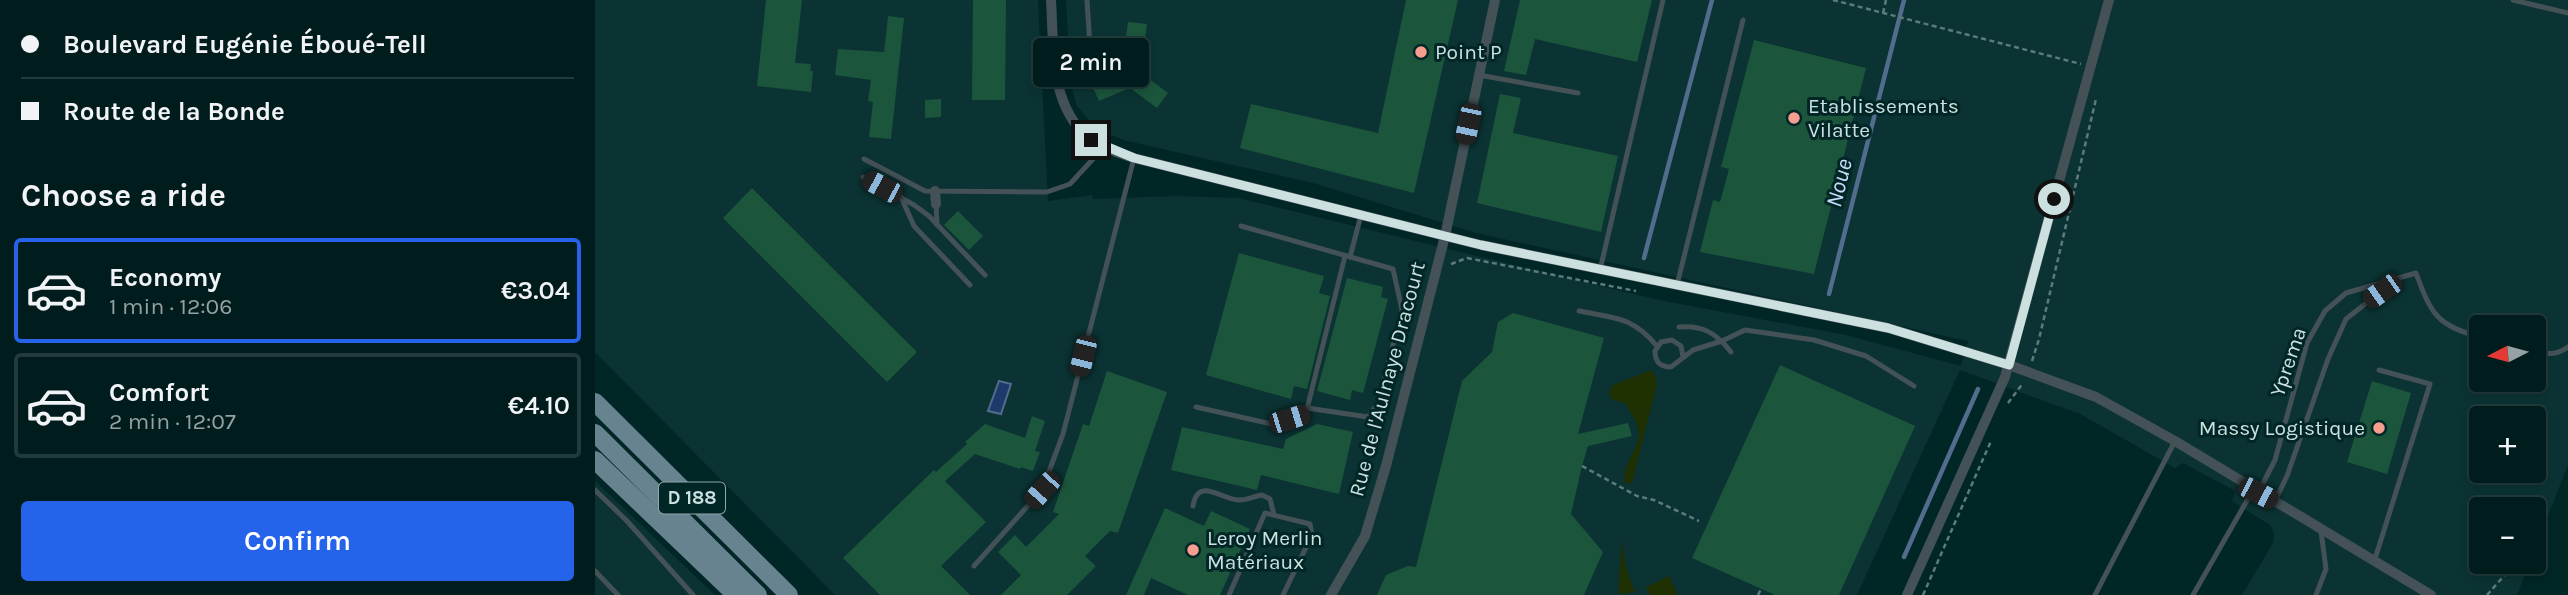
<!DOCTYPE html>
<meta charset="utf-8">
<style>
:root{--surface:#001c1c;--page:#0a2525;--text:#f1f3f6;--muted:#95a1a3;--line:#223a3b;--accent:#2563eb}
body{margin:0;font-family:Karla,sans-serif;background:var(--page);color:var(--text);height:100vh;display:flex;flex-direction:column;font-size:26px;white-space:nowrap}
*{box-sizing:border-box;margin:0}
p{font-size:23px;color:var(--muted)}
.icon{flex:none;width:38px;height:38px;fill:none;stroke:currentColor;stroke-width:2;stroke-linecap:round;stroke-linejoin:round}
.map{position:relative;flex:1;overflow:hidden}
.panel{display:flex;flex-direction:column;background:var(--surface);width:595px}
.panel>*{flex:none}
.banner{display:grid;align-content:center;height:154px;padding:0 21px;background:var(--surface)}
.needle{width:46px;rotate:264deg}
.controls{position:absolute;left:1874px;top:315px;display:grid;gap:14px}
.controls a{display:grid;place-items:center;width:77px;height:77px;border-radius:7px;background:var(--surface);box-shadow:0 4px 10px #0003,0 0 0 2px var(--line);font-size:35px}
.end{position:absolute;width:32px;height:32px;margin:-16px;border:9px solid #cce0e0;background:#111;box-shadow:0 0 0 4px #111}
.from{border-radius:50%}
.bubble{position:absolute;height:49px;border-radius:7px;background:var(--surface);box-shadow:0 4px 10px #0003,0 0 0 2px var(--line);font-size:23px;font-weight:600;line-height:49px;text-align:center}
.car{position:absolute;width:21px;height:42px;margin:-21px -10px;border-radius:9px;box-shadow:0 0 5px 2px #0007;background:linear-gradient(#222 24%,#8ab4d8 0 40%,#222 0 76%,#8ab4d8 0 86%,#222 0)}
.banner b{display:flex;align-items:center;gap:24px;height:66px;font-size:26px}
.banner b+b{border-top:2px solid var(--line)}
.banner i{width:18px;height:18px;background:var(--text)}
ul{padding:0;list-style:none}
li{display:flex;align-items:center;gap:21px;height:105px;margin:0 14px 10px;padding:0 7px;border:4px solid var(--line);border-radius:7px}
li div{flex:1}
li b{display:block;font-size:26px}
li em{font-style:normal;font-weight:600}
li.selected{border-color:var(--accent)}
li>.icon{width:63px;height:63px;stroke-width:1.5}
h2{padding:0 21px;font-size:32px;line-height:84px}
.button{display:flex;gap:14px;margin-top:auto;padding:14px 21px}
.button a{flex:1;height:80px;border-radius:7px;background:var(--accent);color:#fff;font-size:28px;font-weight:600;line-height:80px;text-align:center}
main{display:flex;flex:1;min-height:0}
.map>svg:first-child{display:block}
.built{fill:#0b3333;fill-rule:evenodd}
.green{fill:#1f3002}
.water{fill:#1d3a6b;stroke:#526c8e;stroke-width:2}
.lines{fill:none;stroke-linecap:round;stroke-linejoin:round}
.stream{stroke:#526c8e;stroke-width:4.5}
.building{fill:#1b553c}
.path{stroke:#5e7b7b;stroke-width:2.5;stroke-dasharray:5 3.5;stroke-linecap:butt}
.service{stroke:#445258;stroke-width:5}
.minor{stroke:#445258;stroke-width:10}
.primary{stroke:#688390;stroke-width:18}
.route{stroke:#cce0e0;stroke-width:9}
.poi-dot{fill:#f59d8f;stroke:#002626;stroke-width:2.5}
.labels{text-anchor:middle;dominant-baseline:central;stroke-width:6;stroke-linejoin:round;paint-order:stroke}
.shield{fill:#002626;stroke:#8fa8a8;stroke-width:2}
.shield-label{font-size:19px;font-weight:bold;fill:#cce0e0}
.poi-label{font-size:21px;fill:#cce0e0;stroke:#002626;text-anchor:start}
.street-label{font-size:21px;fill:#cce0e0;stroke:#002626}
.water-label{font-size:23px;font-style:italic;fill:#c9ddfd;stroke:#002626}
</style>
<main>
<section class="panel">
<div class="banner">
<b><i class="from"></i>Boulevard Eugénie Éboué-Tell</b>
<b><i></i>Route de la Bonde</b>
</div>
<h2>Choose a ride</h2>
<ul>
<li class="selected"><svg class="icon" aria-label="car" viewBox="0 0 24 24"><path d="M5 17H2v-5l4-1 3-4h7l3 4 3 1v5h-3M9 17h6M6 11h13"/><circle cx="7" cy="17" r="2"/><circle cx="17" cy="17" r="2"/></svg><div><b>Economy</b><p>1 min · 12:06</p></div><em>€3.04</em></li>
<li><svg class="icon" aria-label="car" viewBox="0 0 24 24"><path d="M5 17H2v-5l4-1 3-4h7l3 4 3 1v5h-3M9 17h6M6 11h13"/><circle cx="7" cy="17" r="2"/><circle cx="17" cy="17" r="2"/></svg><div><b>Comfort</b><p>2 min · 12:07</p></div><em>€4.10</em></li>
</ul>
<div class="button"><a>Confirm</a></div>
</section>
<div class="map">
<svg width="1973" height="595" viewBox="0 0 1973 595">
<rect width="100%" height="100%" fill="#002626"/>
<g class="built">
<path d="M0 0H443L453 201 498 195 497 199 581 196 644 198 1059 299 1251 335 1366 366 1373 341 881 233 718 183 532 141 508 132 495 122 482 106 476 87 471 0H1973V465L1939 551V509H1886V562H1935L1922 595H1647L1678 543 1679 534 1675 525 1637 501 1640 491 1588 463 1580 468 1485 414 1365 370 1262 595H240L0 352ZM1886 327H1939V380H1886ZM1886 418H1939V471H1886Z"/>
<polygon points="0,481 120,595 0,595"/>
</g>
<g class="green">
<path d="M1056 370 1061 377 1062 385 1037 483 1031 484C1024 468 1043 451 1044 435 1044 424 1035 412 1030 403L1017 400 1014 392 1018 385Z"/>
<polygon points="1027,541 1031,568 1040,592 1023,594"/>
<polygon points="1074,576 1083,595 1055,595 1051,587"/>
</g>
<polygon class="water" points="404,381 416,384 406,414 393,411"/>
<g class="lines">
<g class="stream">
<polyline points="1049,258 1117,0"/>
<polyline points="1234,294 1309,0"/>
<polyline points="1309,557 1383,389"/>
</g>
</g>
<g class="building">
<polygon points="171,0 207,0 200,63 216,64 215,71 218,71 216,92 162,86"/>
<polygon points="378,0 411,0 410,100 377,100"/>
<polygon points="811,0 863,0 819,193 645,148 656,104 783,133"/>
<polygon points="925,0 1057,0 1042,62 940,39 931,75 909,71"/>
<polygon points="293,16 309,18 296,139 274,137 278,102 273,101 276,80 240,75 243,49 289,52"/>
<polygon points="533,22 552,24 546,73 573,93 562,108 535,88 504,101 496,83 527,70"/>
<polygon points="1159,40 1271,68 1219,274 1105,252 1118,200 1125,202 1134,169 1126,167"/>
<polygon points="905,94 926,98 918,133 1023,156 1006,232 882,203"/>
<polygon points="346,99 346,117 330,118 330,100"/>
<polygon points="157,188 322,352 292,382 128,218"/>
<polygon points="363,211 388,236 374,250 349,225"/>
<polygon points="644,253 729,276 724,293 735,296 712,389 699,386 696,399 611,375"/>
<polygon points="752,278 788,287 786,297 793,299 768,393 757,390 755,400 722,391"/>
<polygon points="918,313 1009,338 983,434 1033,423 1037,436 993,446 987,466 976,514 1008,552 989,595 782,595 791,575 813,566 821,567 867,381 897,352 903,322"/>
<polygon points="1185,365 1320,426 1244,595 1180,595 1097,558"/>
<polygon points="512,371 572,392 523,533 515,531 490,556 501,566 472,595 406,595 426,575 403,552 420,535 431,547 464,514 458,512 488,424 494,426"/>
<polygon points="1777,381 1816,393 1792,474 1752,462"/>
<polygon points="437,416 450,421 440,451 445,452 438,471 426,467 425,469 380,454 350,481 391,522 346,566 375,595 285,595 248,558 339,470 341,472 372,444 370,442 390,424 430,438"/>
<polygon points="722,424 758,432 744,494 666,475 662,490 576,470 587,427 688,449 691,439"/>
<polygon points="570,508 609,526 616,511 655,529 625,595 593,595 556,578 549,595 531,595"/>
</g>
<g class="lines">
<g class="path">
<polyline points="1238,0 1486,64"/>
<polyline points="1288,13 1291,0"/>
<polyline points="856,264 872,258 1041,291"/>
<polyline points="1437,361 1444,339 1501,99"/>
<polyline points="1413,403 1428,383"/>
<polyline points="987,466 1042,496 1059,500 1104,521"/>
<polyline points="1163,595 1166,589"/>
<polyline points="1328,595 1396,441"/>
<polyline points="1892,595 1916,568"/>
</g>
<g class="service">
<polyline points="492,0 495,47"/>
<polyline points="1918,0 1973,13"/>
<polyline points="459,48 518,47"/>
<polyline points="884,75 983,93"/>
<polyline points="269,159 330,191 452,192 475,184 509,147"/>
<polyline points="268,177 319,205 334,216 390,275"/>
<polyline points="306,197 319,226 375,285"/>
<polyline points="341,204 342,225"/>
<polyline points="646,226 798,269 807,310 783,403 773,417 712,408"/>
<polyline points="755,257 766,215"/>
<polyline points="1005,270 1068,0"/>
<polyline points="1082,285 1148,20"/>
<path d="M984 311C1019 318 1037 316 1062 346"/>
<path d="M1084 327C1108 325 1121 333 1136 352"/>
<path d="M1939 351C1952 354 1961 356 1973 347"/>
<path d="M1088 357 1086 346 1077 340 1066 342 1060 351C1060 362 1065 367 1076 367L1098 350 1127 341 1150 330 1219 340 1271 356 1319 386"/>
<polyline points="601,407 677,424 711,413 750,256"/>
<polyline points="0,490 32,521 98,595"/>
<path d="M1663 493 1680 460 1712 343 1730 311 1751 293 1821 273C1836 314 1842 326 1886 337"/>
<polyline points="1680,501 1692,476 1733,359 1751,319 1798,282"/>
<path d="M598 506C603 475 628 501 645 500 652 500 660 496 667 495L675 499 679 515"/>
<polyline points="1779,562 1835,384 1784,370"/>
<polyline points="379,566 447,490 468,434 539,158"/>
<polyline points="0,571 23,595"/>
<polyline points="634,595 670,513 715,524 717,535 688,595"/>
<polyline points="1500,595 1580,441"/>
<polyline points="1598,595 1658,490"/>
<polyline points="1721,595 1731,569 1726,531"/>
</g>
<g class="minor">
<path d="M456 0C459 46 454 106 494 138 506 148 524 153 539 158L886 245 1293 328 1414 365 1501 397 1580 441 1836 595"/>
<polyline points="340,191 341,204"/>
<polyline points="736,595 770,536 791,466 850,236 900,0"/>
<polyline points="1312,595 1410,377 1514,0"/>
</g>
<g class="primary">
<polyline points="0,402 194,595"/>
<polyline points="0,433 163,595"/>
<polyline points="0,460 141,595"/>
</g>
</g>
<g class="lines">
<polyline class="route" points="496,140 539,158 886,245 1293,328 1414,365 1459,199"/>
</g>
<g class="poi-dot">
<circle cx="826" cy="52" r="7"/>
<circle cx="1199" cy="118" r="7"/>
<circle cx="1784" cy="428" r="7"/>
<circle cx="598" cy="550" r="7"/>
</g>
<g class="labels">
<rect class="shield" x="64" y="482.5" width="66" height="31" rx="5"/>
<g class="shield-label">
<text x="97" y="498">D 188</text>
</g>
<g class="poi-label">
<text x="840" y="52">Point P</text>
<text x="1213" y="106">Etablissements<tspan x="1213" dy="24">Vilatte</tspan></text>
<text x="1770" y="428" text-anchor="end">Massy Logistique</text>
<text x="612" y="538">Leroy Merlin<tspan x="612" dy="24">Matériaux</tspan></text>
</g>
<g class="street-label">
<text transform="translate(1693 362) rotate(-71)">Yprema</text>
<text transform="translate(792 379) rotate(-75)">Rue de l'Aulnaye Dracourt</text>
</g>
<g class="water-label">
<text transform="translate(1244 183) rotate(-76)">Noue</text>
</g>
</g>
</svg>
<div class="controls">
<a><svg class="needle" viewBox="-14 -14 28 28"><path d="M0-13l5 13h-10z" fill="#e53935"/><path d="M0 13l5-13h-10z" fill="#95a1a3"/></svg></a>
<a>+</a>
<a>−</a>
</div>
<i class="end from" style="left:1459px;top:199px"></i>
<i class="end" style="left:496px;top:140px"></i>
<div class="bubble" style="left:438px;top:38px;width:116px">2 min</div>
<i class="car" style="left:873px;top:124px;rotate:192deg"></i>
<i class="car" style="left:287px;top:187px;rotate:298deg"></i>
<i class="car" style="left:1787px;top:291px;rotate:235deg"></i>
<i class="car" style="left:488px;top:356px;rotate:194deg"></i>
<i class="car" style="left:694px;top:419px;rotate:73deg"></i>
<i class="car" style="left:447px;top:490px;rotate:222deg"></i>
<i class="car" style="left:1663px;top:493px;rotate:117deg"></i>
</div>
</main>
